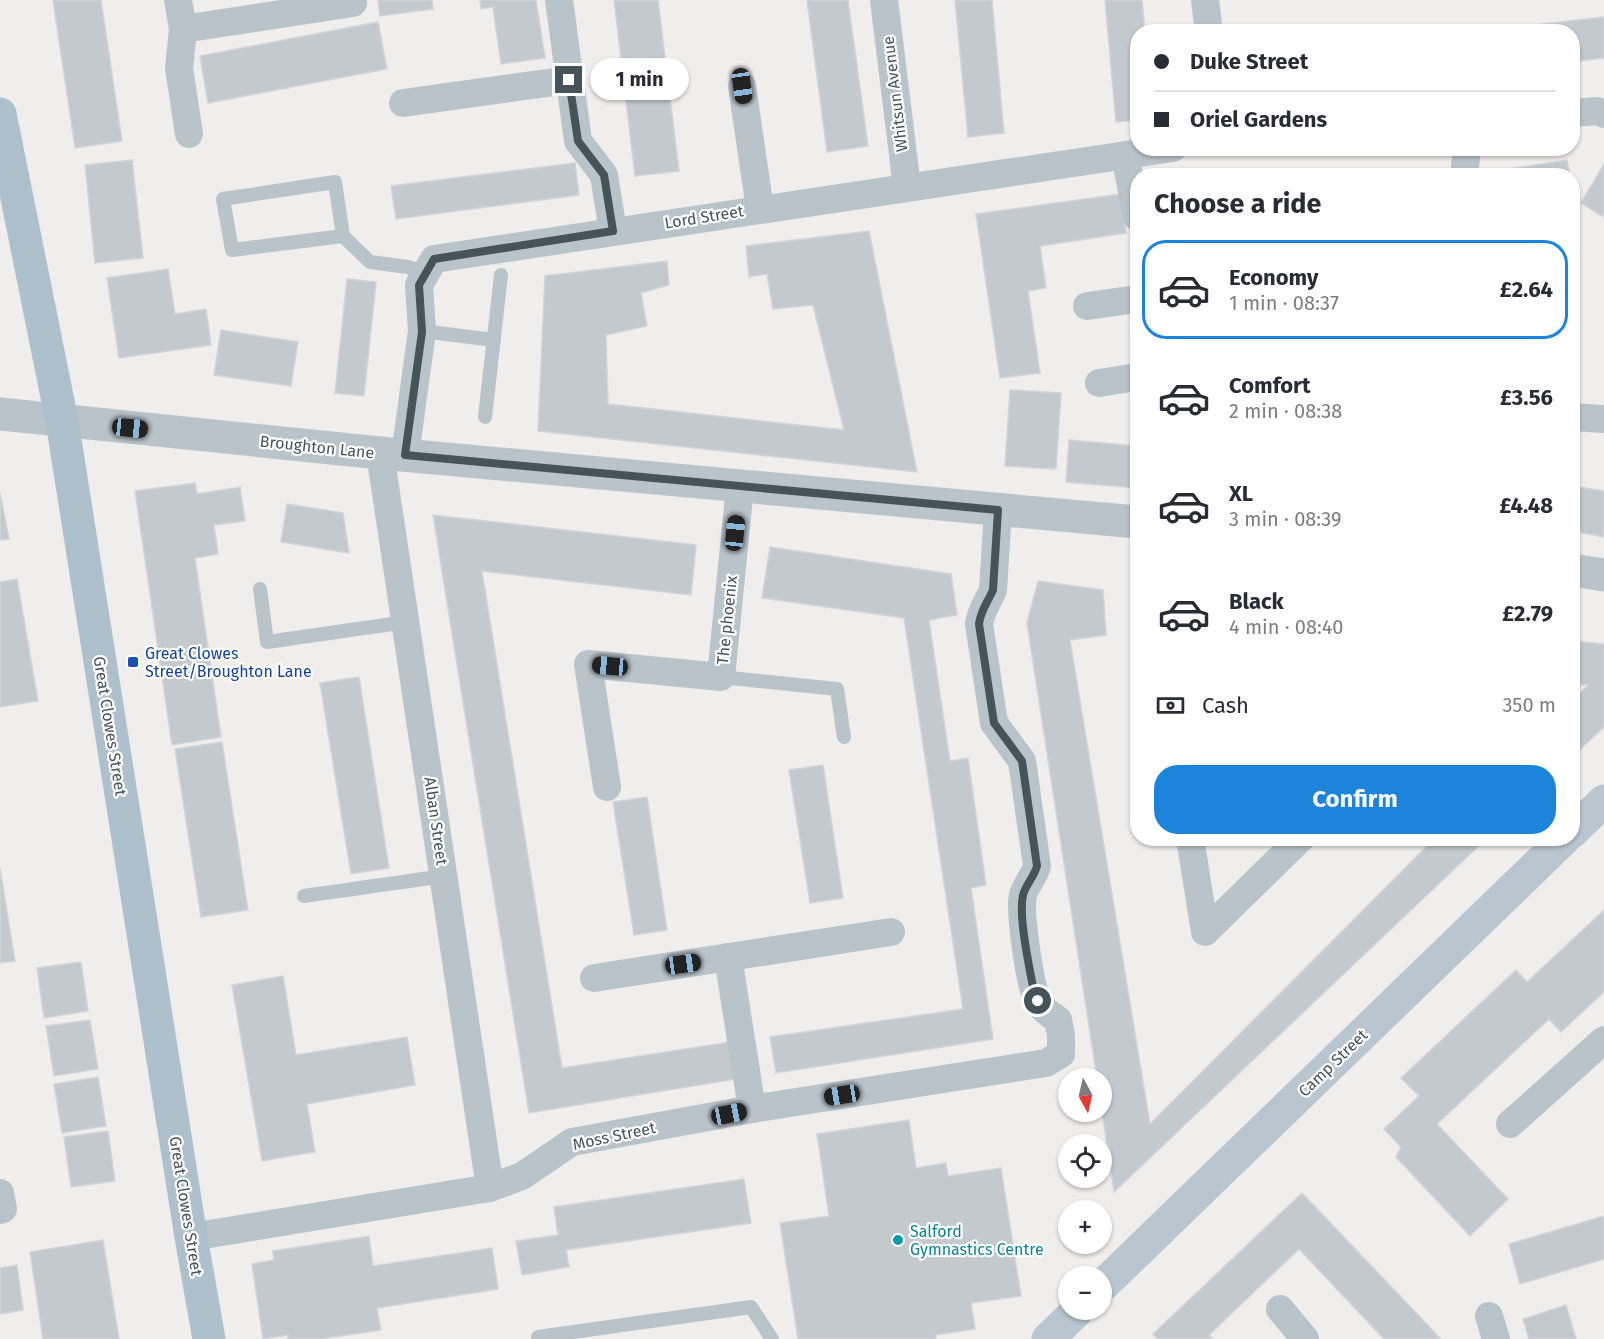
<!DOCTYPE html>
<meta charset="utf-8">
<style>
:root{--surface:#fff;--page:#f7f7f7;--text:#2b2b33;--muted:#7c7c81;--line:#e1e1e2;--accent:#1c85db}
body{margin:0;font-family:"Fira Sans",sans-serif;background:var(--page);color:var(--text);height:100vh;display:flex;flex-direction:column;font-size:22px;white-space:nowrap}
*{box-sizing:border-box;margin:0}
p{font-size:20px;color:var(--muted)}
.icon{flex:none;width:33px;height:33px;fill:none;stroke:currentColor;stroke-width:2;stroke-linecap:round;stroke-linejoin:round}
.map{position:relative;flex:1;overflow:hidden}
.details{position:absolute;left:1130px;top:168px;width:450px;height:678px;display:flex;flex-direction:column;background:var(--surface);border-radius:24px;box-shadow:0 2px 4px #0004}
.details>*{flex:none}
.hud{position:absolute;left:1130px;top:24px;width:450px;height:132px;border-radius:24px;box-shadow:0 2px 4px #0004;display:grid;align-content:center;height:132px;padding:0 24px;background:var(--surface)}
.needle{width:39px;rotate:172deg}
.controls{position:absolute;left:1058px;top:1068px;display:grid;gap:12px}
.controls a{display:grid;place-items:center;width:54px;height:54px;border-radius:50%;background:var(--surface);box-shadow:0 2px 4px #0004;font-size:30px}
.end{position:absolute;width:27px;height:27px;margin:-14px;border:8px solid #46535a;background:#fff;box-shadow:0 0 0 3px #fff}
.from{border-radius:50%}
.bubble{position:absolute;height:42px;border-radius:21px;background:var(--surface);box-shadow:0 2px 4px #0004;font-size:20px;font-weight:700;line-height:42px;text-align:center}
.car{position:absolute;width:18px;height:36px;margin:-18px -9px;border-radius:8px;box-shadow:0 0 4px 2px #0007;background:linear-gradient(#222 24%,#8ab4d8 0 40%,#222 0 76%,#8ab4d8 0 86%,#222 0)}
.hud b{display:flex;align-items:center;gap:21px;height:57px;font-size:22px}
.hud b+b{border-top:2px solid var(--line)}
.hud i{width:15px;height:15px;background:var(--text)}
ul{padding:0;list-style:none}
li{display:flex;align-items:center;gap:18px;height:99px;margin:0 12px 9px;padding:0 12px;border:3px solid transparent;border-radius:24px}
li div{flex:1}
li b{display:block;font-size:22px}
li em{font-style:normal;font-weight:700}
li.on{border-color:var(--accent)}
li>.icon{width:54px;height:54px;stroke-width:1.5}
h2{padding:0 24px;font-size:27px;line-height:72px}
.pay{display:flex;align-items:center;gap:15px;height:66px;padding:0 24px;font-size:22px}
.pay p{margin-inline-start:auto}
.action{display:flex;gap:12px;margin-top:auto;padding:12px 24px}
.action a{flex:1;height:69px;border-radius:24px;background:var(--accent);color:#fff;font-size:24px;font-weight:700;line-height:69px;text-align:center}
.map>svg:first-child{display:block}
.building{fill:#c4c9cd;stroke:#d1d4d9;stroke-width:1.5}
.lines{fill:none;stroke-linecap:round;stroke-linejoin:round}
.service{stroke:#b9c3ca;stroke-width:14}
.minor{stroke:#b9c3ca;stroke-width:28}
.tertiary{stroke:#b9c3ca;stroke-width:33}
.secondary{stroke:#b9c6cf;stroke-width:33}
.primary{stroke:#adc0cc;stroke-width:33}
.route{stroke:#46535a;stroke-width:8}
.transit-dot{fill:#1a4fb4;stroke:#fff;stroke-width:2}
.culture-dot{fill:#0f9aa8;stroke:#fff;stroke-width:2}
.labels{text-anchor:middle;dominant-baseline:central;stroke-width:4.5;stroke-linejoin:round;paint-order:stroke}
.street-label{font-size:16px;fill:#46535a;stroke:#fff}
.transit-label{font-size:16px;fill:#164399;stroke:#fff;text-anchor:start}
.culture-label{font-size:16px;fill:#0d838f;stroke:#fff;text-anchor:start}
</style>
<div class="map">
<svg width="1604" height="1339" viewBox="0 0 1604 1339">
<rect width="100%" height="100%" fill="#f0eded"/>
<g class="building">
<polygon points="53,0 101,0 122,141 75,148"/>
<polygon points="378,0 432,0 433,9 380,16"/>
<polygon points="480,0 536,0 545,58 501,64 493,7 481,9"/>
<polygon points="614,0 658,0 679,171 635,176"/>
<polygon points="807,0 848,0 868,146 827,152"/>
<polygon points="955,0 992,0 1004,133 968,137"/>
<polygon points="1105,0 1142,0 1145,32 1137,32 1137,120 1116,122"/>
<polygon points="1604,17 1604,58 1572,62 1572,32 1518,32 1518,27"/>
<polygon points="378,22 387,69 208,103 200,56"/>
<polygon points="132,160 143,258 95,263 85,165"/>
<polygon points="1567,160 1570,176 1510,176 1509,169"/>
<polygon points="575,163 579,195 396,219 391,186"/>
<polygon points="1604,164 1604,217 1581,203"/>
<polygon points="1417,171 1417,176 1369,176"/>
<polygon points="1121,194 1126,233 1040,246 1046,288 1028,291 1040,373 1000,378 976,214"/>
<polygon points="869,231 917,472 538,431 545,276 667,261 669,285 641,293 647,326 606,335 608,404 844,430 813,305 773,309 767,274 749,277 746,246"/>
<polygon points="168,269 175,314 206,309 211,345 119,358 107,278"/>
<polygon points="347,279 376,282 364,396 335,393"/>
<polygon points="221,330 298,342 291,386 214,375"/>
<polygon points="1010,390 1061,393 1056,469 1005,466"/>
<polygon points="1069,440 1137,446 1137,488 1066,482"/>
<polygon points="195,483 197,494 240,487 245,521 214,525 218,554 195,558 221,737 172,745 135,491"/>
<polygon points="1572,486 1604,491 1604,537 1572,531"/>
<polygon points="0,493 9,539 0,540"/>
<polygon points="287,504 343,513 349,553 281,542"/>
<polygon points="433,515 696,545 691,595 482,571 562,1068 730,1042 736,1079 529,1113"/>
<polygon points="770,547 951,574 957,615 929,620 950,761 968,758 986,885 971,888 993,1039 776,1073 770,1037 963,1009 904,618 762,598"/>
<polygon points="17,579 38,701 0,707 0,582"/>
<polygon points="1038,581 1103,590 1106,635 1070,640 1150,1124 1435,838 1487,838 1114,1192 1101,1105 1101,1078 1097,1078 1027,623"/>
<polygon points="1572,641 1604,644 1604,727 1572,757 1572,701 1588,685 1572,684"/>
<polygon points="359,677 389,868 351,874 320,683"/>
<polygon points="222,742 248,910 201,917 175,749"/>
<polygon points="823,765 843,898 810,903 789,770"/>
<polygon points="647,797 667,930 634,935 613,802"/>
<polygon points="0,868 15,961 0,963"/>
<polygon points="1604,910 1604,992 1561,1032 1549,1019 1437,1124 1508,1199 1470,1236 1396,1157 1401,1147 1384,1129 1419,1096 1401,1078 1516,970 1527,982"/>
<polygon points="81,962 88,1011 44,1018 37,968"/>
<polygon points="283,976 296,1055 407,1037 415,1085 307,1104 315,1152 262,1161 232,985"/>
<polygon points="90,1020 98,1069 54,1076 46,1026"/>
<polygon points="98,1077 106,1126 62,1133 54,1084"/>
<polygon points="909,1120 916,1168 946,1163 948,1176 1001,1168 1021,1296 971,1303 975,1329 935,1335 936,1339 798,1339 780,1223 829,1216 817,1134"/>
<polygon points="108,1131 115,1181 71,1187 64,1137"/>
<polygon points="744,1179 751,1223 566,1250 569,1267 522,1275 516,1241 558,1235 554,1207"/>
<polygon points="1302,1193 1441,1339 1384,1339 1299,1249 1209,1335 1213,1339 1158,1339 1153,1334"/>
<polygon points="1604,1216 1604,1259 1520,1284 1509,1244"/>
<polygon points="369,1236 373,1266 492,1248 498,1289 377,1308 381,1330 320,1339 288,1339 288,1335 263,1339 252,1264 274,1260 273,1251"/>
<polygon points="103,1240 119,1339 43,1339 30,1252"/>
<polygon points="17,1265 23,1310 0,1314 0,1268"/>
<polygon points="1566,1305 1576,1339 1529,1339 1523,1319"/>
</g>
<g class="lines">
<g class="service">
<polyline points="343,236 232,250 223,199 335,182 343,236 370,262 408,267 426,273"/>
<polyline points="422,331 494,340"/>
<polyline points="485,417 501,275"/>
<polyline points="260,589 267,642 406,622"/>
<polyline points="721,677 837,689 844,737"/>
<polyline points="304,896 444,876"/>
<polyline points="538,1337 751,1307 772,1339"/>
</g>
<g class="minor">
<polyline points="178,0 183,29 179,68 189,134"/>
<polyline points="559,0 578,141 604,175 613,231"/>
<polyline points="884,0 907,187"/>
<polyline points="1205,0 1209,32"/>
<polyline points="183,29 353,3 352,0"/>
<polyline points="742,86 760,209"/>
<polyline points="403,103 569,80"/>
<polyline points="1572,113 1597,111 1604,114"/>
<polyline points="1125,155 1137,217"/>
<polyline points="1464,176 1467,148"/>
<polyline points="1087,306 1137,299"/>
<polyline points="1099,383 1137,377"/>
<polyline points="1572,417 1604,419"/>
<polyline points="380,453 490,1188"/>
<polyline points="405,455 422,331 419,285 434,259 1173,148"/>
<polyline points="607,787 588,664 721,677 740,486"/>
<polyline points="1190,838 1205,932 1301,838"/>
<polyline points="728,957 752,1109"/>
<polyline points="594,978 891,932"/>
<polyline points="1510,1124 1604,1040"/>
<polyline points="0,1193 3,1209 0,1210"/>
<path d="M191 1237 490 1188 522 1176 572 1142 752 1109 1046 1063 1061 1054V1035L1058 1020C1050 1014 1043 1010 1038 1001 1030 987 1019 911 1023 895 1025 886 1034 877 1037 866L1022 761 994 723 979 624C981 610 987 604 993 590L998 510"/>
<polyline points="1280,1309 1305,1339"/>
<polyline points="1489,1316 1496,1339"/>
</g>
<g class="tertiary">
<polyline points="0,414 380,453 1137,522"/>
<polyline points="1572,570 1604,575"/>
</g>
<g class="secondary">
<polyline points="1572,832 1604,801"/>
<polyline points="1101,1287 1565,838"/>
<polyline points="1048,1339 1078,1310"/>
</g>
<polyline class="primary" points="0,114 62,421 191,1237 209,1339"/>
</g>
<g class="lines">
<path class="route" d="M569 80 578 141 604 175 613 231 434 259 419 285 422 332 405 455 998 510 993 590C987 604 981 609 979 624L994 723 1022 761 1037 866C1034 877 1025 886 1023 895 1018 917 1030 969 1034 993L1038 1001"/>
</g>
<rect class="transit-dot" x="127" y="656" width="12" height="12" rx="3"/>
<circle class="culture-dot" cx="898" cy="1240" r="6"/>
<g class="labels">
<g class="street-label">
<text transform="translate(895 94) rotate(-97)">Whitsun Avenue</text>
<text transform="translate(704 217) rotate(-9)">Lord Street</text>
<text transform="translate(317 447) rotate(6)">Broughton Lane</text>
<text transform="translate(727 620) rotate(-84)">The phoenix</text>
<text transform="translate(110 726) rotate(81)">Great Clowes Street</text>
<text transform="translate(436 821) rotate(82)">Alban Street</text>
<text transform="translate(1333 1063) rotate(-44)">Camp Street</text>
<text transform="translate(614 1136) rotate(-12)">Moss Street</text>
<text transform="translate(186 1206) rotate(81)">Great Clowes Street</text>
</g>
<g class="transit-label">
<text x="145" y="653">Great Clowes<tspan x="145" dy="18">Street/Broughton Lane</tspan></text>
</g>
<g class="culture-label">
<text x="910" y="1231">Salford<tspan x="910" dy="18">Gymnastics Centre</tspan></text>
</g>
</g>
</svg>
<div class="controls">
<a><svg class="needle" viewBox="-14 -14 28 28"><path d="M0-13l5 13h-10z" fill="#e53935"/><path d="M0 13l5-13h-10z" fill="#7c7c81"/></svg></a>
<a><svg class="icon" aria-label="locate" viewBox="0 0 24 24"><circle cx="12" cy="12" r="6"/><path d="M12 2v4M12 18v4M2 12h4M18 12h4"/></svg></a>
<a>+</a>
<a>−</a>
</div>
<i class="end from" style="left:1038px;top:1001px"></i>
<i class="end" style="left:569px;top:80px"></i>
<div class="bubble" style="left:590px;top:58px;width:99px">1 min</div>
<i class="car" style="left:742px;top:86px;rotate:172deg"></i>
<i class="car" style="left:130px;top:428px;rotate:96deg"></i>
<i class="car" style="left:735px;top:533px;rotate:6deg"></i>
<i class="car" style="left:610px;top:666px;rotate:275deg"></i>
<i class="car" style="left:683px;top:964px;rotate:82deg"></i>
<i class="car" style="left:842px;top:1095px;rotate:261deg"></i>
<i class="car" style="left:729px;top:1114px;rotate:79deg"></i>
<div class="hud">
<b><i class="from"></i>Duke Street</b>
<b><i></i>Oriel Gardens</b>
</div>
<section class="details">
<h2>Choose a ride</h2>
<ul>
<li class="on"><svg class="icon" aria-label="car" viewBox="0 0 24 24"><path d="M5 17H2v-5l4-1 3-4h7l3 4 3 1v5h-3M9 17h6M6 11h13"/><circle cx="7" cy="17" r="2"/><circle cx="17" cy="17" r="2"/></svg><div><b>Economy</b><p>1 min · 08:37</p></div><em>£2.64</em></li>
<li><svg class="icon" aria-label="car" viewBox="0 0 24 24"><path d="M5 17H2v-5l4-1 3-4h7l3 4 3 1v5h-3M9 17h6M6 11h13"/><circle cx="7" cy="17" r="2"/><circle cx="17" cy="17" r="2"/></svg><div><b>Comfort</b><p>2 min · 08:38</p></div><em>£3.56</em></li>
<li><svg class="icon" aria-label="car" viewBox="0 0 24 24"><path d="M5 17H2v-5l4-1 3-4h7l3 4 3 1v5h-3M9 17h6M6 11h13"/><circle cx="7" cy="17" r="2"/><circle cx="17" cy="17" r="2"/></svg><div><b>XL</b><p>3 min · 08:39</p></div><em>£4.48</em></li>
<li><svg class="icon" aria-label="car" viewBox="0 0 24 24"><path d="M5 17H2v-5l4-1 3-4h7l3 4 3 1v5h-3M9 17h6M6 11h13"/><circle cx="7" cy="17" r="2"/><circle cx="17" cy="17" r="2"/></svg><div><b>Black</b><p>4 min · 08:40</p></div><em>£2.79</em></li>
</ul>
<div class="pay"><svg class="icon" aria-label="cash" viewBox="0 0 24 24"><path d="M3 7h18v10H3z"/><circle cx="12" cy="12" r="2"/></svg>Cash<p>350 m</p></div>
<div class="action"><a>Confirm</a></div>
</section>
</div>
